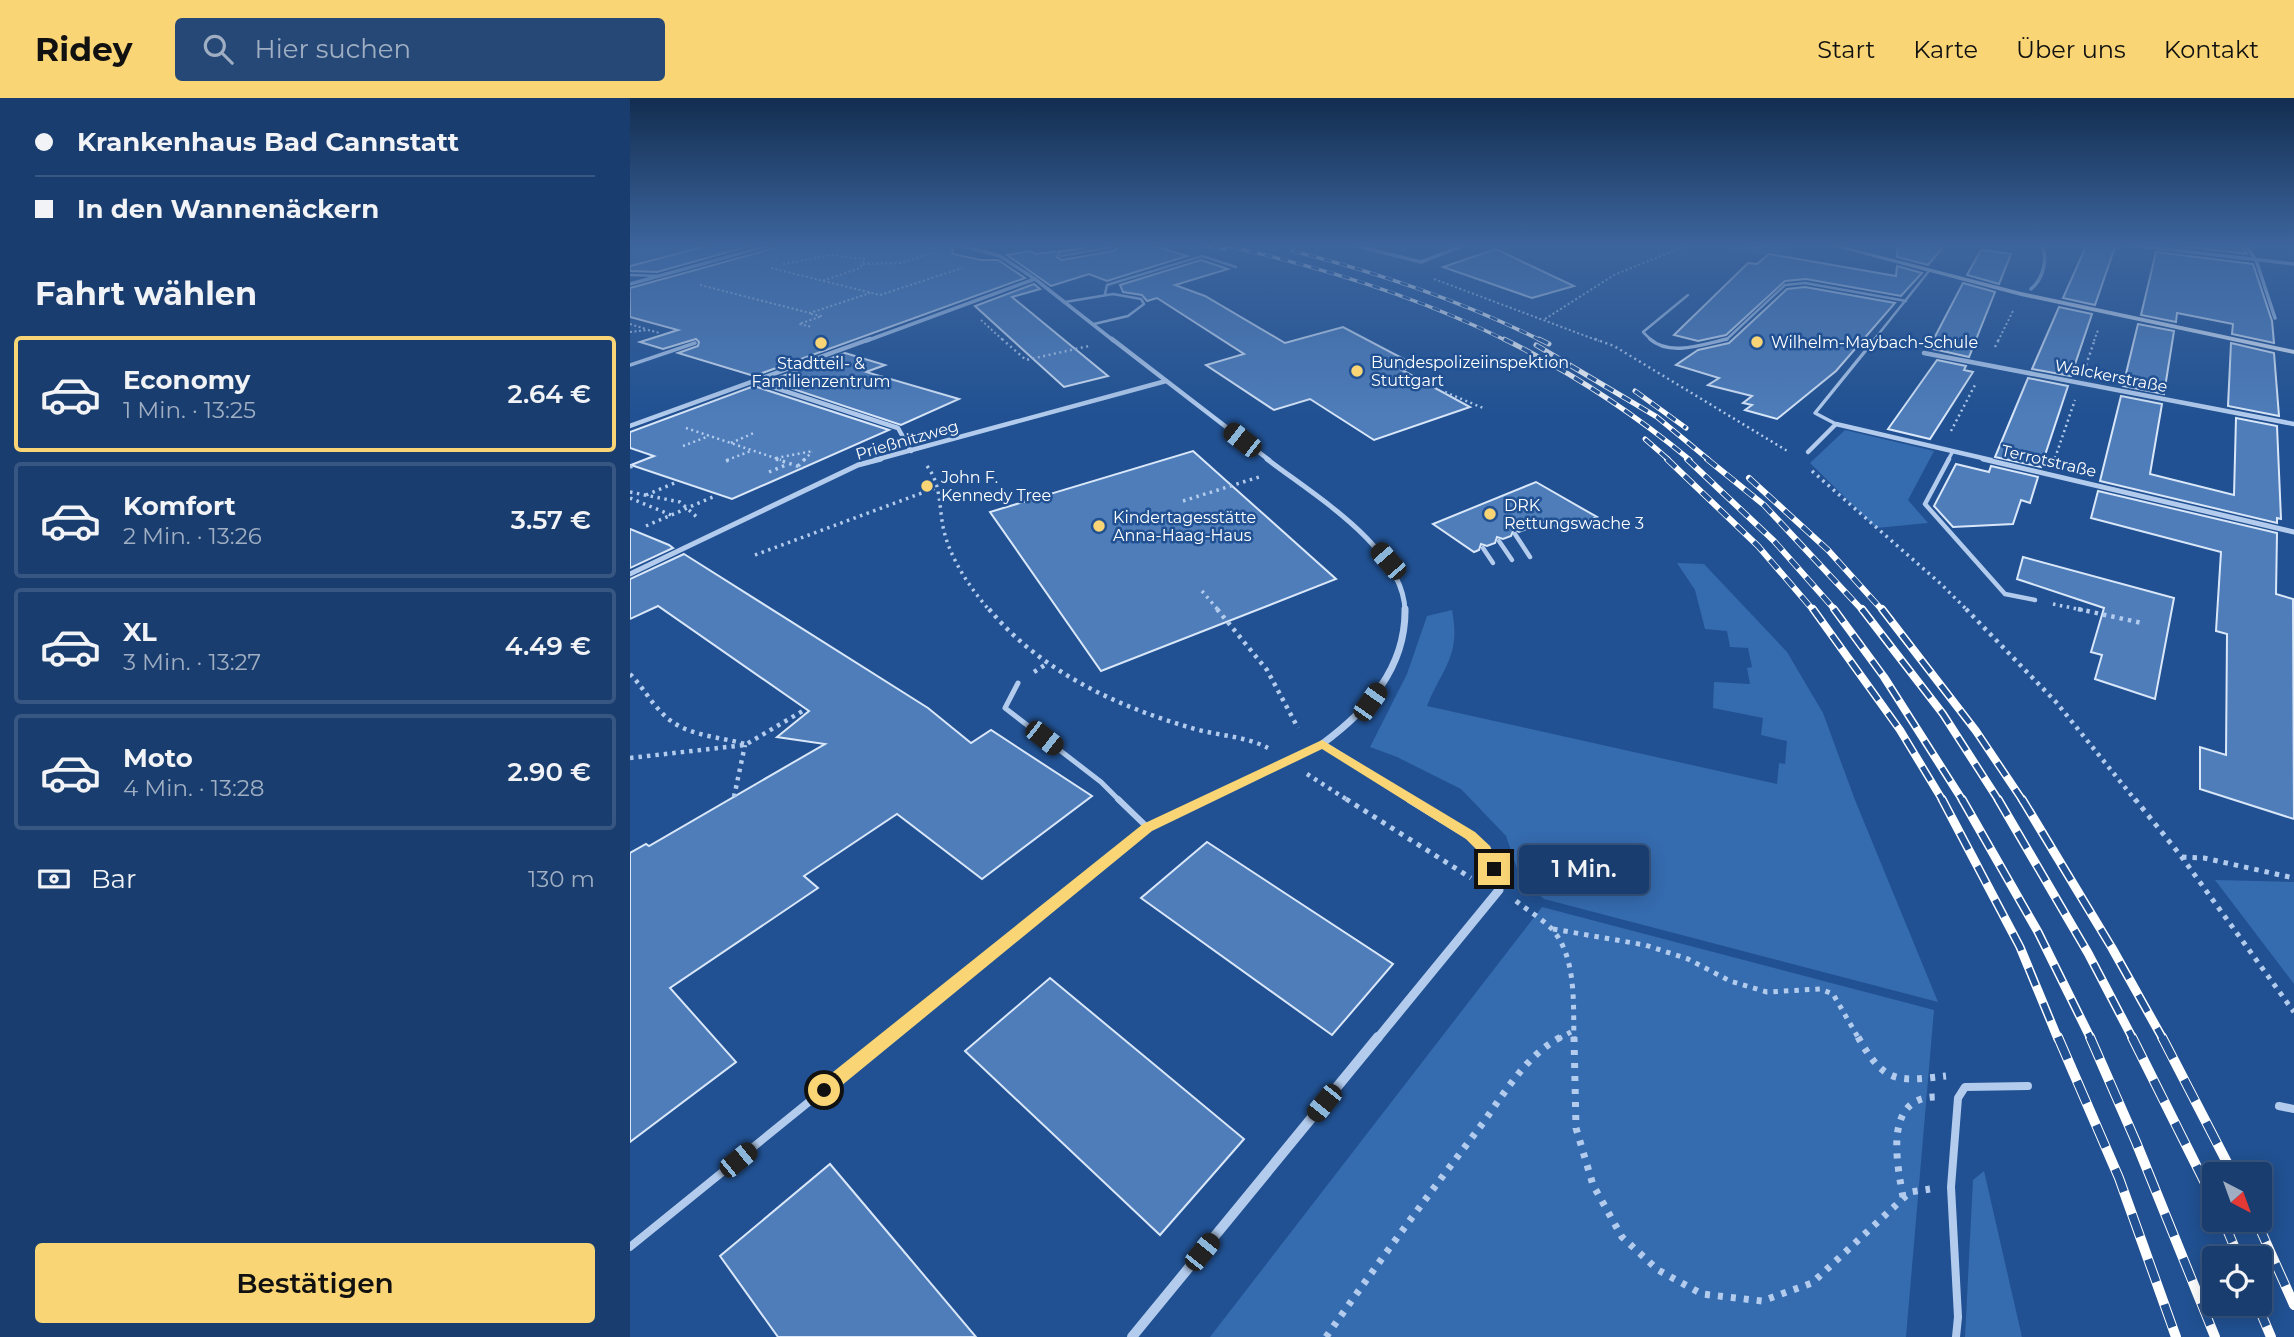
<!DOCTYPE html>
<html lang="de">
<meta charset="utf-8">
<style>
:root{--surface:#193d6e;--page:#264876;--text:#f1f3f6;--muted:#9faec2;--line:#375681;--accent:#f9d575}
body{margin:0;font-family:Montserrat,sans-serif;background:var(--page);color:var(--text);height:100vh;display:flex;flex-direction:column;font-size:26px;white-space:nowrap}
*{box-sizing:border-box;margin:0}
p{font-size:23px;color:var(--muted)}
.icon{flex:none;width:38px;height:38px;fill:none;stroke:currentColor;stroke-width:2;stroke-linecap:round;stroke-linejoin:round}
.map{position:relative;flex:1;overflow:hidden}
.panel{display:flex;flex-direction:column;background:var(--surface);width:630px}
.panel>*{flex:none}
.guide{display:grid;align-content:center;height:154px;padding:0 35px;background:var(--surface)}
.needle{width:46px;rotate:139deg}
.controls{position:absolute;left:1572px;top:1064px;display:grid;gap:14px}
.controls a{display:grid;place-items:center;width:70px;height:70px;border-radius:7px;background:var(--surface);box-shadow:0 4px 18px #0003,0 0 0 2px var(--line);font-size:35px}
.end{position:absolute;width:32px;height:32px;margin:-16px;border:9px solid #f9d575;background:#111;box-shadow:0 0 0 4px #111}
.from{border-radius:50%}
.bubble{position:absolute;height:49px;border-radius:7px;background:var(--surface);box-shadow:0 4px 18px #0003,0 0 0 2px var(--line);font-size:23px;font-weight:600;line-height:49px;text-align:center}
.car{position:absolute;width:21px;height:42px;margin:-21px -10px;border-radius:9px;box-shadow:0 0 5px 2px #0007;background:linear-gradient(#222 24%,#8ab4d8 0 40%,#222 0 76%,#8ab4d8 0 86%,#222 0)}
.guide b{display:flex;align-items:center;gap:24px;height:66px;font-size:26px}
.guide b+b{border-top:2px solid var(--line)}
.guide i{width:18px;height:18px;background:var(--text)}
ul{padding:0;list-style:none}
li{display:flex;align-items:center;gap:21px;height:116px;margin:0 14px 10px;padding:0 21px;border:4px solid var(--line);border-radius:7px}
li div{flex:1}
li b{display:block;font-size:26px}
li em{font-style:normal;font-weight:600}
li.selected{border-color:var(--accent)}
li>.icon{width:63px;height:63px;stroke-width:1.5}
h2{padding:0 35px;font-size:32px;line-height:84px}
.pay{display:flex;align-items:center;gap:18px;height:77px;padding:0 35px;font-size:26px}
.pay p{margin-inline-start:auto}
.button{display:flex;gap:14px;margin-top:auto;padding:14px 35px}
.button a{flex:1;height:80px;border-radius:7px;background:var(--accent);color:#111;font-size:28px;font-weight:600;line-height:80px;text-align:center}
header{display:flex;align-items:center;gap:42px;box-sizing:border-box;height:98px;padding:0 35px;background:var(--accent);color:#111}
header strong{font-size:33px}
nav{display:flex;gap:38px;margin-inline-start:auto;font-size:24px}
.search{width:490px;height:63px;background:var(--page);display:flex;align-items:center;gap:18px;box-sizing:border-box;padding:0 24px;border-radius:7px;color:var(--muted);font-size:26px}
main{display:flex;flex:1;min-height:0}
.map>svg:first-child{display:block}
.green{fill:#356baf}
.building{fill:#4e7dba;stroke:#d9e7f9;stroke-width:2}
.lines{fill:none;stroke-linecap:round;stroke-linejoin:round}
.path-far5{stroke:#b3cced;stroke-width:2;stroke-dasharray:2 2.5;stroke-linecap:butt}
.path-far4{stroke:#b3cced;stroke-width:2.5;stroke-dasharray:2 3.5;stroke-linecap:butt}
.path-far3{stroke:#b3cced;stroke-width:3.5;stroke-dasharray:2.5 4.5;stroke-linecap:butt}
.path-far2{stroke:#b3cced;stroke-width:4.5;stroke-dasharray:3.5 5;stroke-linecap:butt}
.path-far1{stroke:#b3cced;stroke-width:5;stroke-dasharray:4.5 6;stroke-linecap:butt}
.path{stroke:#b3cced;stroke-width:7;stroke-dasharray:5 8;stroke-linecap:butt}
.lane-far5{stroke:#b3cced;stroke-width:2.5}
.lane-far4{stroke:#b3cced;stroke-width:3.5}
.lane-far3{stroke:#b3cced;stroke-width:4.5}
.lane-far2{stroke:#b3cced;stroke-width:5}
.lane-far1{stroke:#b3cced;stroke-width:6}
.lane{stroke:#b3cced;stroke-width:8}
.street-far5{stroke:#b3cced;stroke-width:3.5}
.street-far4{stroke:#b3cced;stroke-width:4.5}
.street-far3{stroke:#b3cced;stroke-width:5}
.street-far2{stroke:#b3cced;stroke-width:7}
.street-far1{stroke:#b3cced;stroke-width:9}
.street{stroke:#b3cced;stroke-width:10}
.secondary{fill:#dfeafa;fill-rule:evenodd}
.rail-far5-casing{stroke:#fff;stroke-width:3.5}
.rail-far4-casing{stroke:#fff;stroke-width:5}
.rail-far3-casing{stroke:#fff;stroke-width:6}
.rail-far2-casing{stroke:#fff;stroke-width:8}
.rail-far1-casing{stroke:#fff;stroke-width:9}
.rail-casing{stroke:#fff;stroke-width:10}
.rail-far5{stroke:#215192;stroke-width:2.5;stroke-dasharray:8;stroke-linecap:butt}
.rail-far4{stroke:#215192;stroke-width:3.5;stroke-dasharray:10;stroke-linecap:butt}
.rail-far3{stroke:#215192;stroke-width:4.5;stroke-dasharray:12;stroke-linecap:butt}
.rail-far2{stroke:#215192;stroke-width:5;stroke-dasharray:16;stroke-linecap:butt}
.rail-far1{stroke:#215192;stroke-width:6;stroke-dasharray:19;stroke-linecap:butt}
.rail{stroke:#215192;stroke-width:8;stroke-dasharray:24;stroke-linecap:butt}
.route{fill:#f9d575}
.poi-dot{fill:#f9d575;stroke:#215192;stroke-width:2.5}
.labels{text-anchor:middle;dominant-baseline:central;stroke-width:5;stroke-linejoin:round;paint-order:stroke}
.far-poi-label{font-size:16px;fill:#fff;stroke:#215192;text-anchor:start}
.far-street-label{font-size:16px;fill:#fff;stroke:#215192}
</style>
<header>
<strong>Ridey</strong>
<div class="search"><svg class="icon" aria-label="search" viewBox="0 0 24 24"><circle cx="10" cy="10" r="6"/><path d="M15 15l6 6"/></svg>Hier suchen</div>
<nav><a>Start</a><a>Karte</a><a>Über uns</a><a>Kontakt</a></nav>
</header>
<main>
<section class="panel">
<div class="guide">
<b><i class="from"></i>Krankenhaus Bad Cannstatt</b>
<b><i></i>In den Wannenäckern</b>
</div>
<h2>Fahrt wählen</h2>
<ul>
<li class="selected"><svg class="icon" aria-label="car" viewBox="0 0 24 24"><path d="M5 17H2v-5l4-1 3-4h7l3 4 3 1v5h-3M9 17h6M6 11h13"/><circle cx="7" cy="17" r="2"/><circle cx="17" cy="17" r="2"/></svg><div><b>Economy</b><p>1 Min. · 13:25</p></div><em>2.64 €</em></li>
<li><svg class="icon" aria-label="car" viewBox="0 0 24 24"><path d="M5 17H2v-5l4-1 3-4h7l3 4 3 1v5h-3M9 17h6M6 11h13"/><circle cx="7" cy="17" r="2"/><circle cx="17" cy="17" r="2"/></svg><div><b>Komfort</b><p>2 Min. · 13:26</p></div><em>3.57 €</em></li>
<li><svg class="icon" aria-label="car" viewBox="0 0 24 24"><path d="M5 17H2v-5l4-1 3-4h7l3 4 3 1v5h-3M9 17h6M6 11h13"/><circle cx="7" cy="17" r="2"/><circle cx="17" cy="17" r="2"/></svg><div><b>XL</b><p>3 Min. · 13:27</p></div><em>4.49 €</em></li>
<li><svg class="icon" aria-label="car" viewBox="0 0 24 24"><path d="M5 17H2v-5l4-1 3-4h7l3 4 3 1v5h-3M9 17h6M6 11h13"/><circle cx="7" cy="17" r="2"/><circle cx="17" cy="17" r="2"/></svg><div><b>Moto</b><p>4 Min. · 13:28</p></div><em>2.90 €</em></li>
</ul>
<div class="pay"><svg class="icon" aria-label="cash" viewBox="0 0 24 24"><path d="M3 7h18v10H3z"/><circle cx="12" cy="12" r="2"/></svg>Bar<p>130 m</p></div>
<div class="button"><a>Bestätigen</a></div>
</section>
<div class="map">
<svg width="1664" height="1239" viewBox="0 0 1664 1239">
<rect width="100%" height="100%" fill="#215192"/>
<g class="green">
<polygon points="0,146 81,146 0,168"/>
<path d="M1073 146H1152L1150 147 1154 153C1141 163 1091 149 1073 146Z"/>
<polygon points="1215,332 1304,353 1278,402 1298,425 1246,430 1180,365"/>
<path d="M1047 465 1074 466 1157 554 1193 615 1225 702 1308 904 914 801 891 782 876 738 831 691 767 659 740 649 777 576 797 518 822 512C831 558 813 569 797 608L1147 686 1149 665 1155 666 1157 643 1131 637 1133 620 1083 610 1084 584 1120 586 1117 570 1122 569 1118 550 1100 549 1097 533 1075 531 1065 492Z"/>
<polygon points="1585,782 1664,784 1664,886"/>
<polygon points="912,809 1304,912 1276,1239 580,1239"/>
<polygon points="1354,1073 1392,1239 1335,1239 1343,1082"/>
</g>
<g class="building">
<polygon points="85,146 127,146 27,174 0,173 0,168"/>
<polygon points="148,146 321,146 323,156 351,162 368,162 395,180 124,278 48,255 68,248 69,244 66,241 33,251 10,244 48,232 0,219 0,190 145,150"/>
<polygon points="486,146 518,146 557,158 477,183 459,176 421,188 377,157 400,153 406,156 455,150 429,155 427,159 432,162 484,153 487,150"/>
<polygon points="1268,146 1316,146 1298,167 1267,159"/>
<polygon points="1457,146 1486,146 1465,207 1433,200"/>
<polygon points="1532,146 1611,146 1617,156"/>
<polygon points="866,151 895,165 944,188 902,200 813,169"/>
<polygon points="1351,152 1381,156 1369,186 1337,177"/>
<polygon points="1526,154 1623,166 1642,223 1644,245 1602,236 1603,226 1547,215 1546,224 1511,217"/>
<polygon points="1139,156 1266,178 1267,168 1292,175 1271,198 1176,181 1155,183 1096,237 1068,243 1044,237 1118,165 1127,166"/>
<polygon points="571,162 598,171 545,187 575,198 655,245 713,229 787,268 772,272 840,309 744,342 680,301 644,312 576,267 614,256 527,200 517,203 512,197 493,194 490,187"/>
<polygon points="1333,185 1365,194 1339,259 1299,250"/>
<polygon points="404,186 410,191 382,199 478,278 434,289 345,208"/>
<polygon points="1175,189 1265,205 1206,273 1147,321 1115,312 1122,307 1113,305 1122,298 1078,287 1089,280 1046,267 1068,252 1099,245 1157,191"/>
<polygon points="1429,209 1462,216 1441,278 1402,271"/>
<polygon points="1508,226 1544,233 1534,296 1493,288"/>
<polygon points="1601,245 1644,255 1649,318 1598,308"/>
<polygon points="215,255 255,267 236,274 329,301 271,327 139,283"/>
<polygon points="1307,262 1336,268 1334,272 1343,274 1300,341 1258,331"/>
<polygon points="1398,280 1438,288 1411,369 1365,359"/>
<polygon points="124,288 259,332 102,401 1,367 24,358 0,350 0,334"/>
<polygon points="1491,298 1532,306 1520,376 1604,397 1606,320 1647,328 1651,421 1647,420 1647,425 1470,383"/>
<polygon points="563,353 706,481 471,573 360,414"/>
<polygon points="1326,366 1359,374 1361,368 1408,379 1400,405 1391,402 1383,426 1323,429 1304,408"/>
<polygon points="906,384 967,419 934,434 916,423 889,434 884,431 881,438 873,441 867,439 865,445 857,448 851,446 849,452 844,454 803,426"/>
<polygon points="1468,393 1647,435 1646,496 1663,501 1664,721 1570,691 1570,649 1596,657 1597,536 1586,533 1591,454 1461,420"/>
<polygon points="0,431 39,447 43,450 0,470"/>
<polygon points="54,456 298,610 341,645 361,632 462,698 352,781 267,716 174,778 188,790 40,890 106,964 0,1044 0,755 16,746 19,748 195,646 147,639 179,613 28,508 0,521 0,481"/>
<polygon points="1393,459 1544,500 1525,601 1465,581 1472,557 1461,554 1474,510 1387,481"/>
<polygon points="577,744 763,866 702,937 511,800"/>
<polygon points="420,880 614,1041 530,1137 335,953"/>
<polygon points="200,1066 276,1156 346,1239 148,1239 90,1158"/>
</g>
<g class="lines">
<g class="path-far5">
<polyline points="153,166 201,157 235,161 230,170 192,183"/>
<polyline points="233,166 270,165 310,153"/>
<polyline points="141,170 250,197 332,170"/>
<polyline points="804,181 969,243"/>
<polyline points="70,187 180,215 240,195"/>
<polyline points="181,216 192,218 169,226 182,229"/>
<polyline points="915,221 984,177 1060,146"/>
<polyline points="351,222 374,243"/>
<polyline points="0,226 16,231"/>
<polyline points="0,234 18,232 30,235"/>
<polyline points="1368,243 1383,213"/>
<polyline points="1464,243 1468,232"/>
</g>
<g class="path-far4">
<polyline points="372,241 396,262 459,248"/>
<polyline points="965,241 984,248 1159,354"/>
<polyline points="1365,249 1369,241"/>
<polyline points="1456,267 1465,241"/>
<polyline points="815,294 853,310"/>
<polyline points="56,330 151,362"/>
<polyline points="1321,333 1346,285"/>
<polyline points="101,345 126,334"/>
<polyline points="53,348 79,338"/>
<polyline points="146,360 183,353"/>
<polyline points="1425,360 1445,302"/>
<polyline points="97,362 121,353"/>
<polyline points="174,362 182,354"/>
</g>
<g class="path-far3">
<polyline points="146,361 173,370"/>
<polyline points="96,363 102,361"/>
<polyline points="168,368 175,361"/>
<path d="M297 368C313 389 308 413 315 437 323 465 341 491 360 513"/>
<polyline points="0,369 4,368"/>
<polyline points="1182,373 1312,487 1338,513"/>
<polyline points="139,374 158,366"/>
<polyline points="0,394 50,404 69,421"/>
<polyline points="16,397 47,384"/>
<polyline points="0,400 41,417"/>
<polyline points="553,403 629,379"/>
<polyline points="16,428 85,398"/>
<polyline points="125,457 308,389"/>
<polyline points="572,493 589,513"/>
<polyline points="1423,506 1457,513"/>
</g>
<g class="path-far2">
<path d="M359 511C411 574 488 609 565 631 590 638 615 638 638 650"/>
<polyline points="587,511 637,572 668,630"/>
<polyline points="1336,511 1426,604 1506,703"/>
<polyline points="1448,511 1512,525"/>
<polyline points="404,574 418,565"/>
<path d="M0 576C12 588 20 603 32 615 53 638 87 638 115 646"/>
<polyline points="0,660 115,647 176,611"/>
<polyline points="677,676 719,703"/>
<polyline points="104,699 115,647"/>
</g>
<g class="path-far1">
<polyline points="716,701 841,780"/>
<polyline points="1505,701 1551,758 1664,914"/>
<polyline points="1552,759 1574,760 1664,780"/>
<path d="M886 803C897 812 911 820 921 830 947 858 943 906 944 941"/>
<polyline points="923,831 1015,847 1058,861 1100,883 1137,894 1190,891 1203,896 1229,941"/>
<polyline points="928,941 941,934"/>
</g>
<g class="path">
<polyline points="944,939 946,1030 963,1087 992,1139 1028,1172 1072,1196 1132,1203 1182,1185 1280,1094 1300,1091"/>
<path d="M1228 939C1254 985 1266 984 1316 978"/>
<path d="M1273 1099C1267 1065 1253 999 1306 999"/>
<path d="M696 1239C745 1169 795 1101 847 1033 871 1001 895 957 931 939"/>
</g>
<g class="lane-far5">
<polyline points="1123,149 1179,146"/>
<polyline points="431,158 483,149"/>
<polyline points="0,177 30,178"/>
<polyline points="475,196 477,187 572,158 606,169"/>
<polyline points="435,204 483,196 511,201 514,206 498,218 464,226"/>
<polyline points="1022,243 1013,234 1058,197"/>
<polyline points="1089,243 1097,241 1155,187 1175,185 1276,203"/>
<polyline points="1243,243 1299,173"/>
</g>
<g class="lane-far4">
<path d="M1020 241C1040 259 1074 246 1097 241"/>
<polyline points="0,267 65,245"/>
<polyline points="1206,326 1185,315 1245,241"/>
<polyline points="1318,362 1323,353"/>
</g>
<g class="lane-far3">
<polyline points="1319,361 1295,406 1375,496 1405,502"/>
<polyline points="885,436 900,459"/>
<polyline points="869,443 882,462"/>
<polyline points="853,450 863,465"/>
</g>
<g class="lane-far2">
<polyline points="388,585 375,610 471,684 490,703"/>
<polyline points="573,703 692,646"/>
</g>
<g class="lane-far1">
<polyline points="488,701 517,729"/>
<polyline points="256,941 517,729 576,701"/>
</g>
<g class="lane">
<polyline points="1649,1008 1664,1011"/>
<polyline points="0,1149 259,939"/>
<polyline points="1326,1239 1328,1219 1321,1089 1328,1000 1335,989 1398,988"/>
</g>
<g class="street-far5">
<polyline points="325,146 370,158 405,181 484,243"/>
<polyline points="719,146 791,164 837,146"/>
<polyline points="1492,146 1664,166"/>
<polyline points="1615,146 1626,162 1645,220"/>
<polyline points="0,186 144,146"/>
<path d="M1401 191C1413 181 1419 160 1411 146"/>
<polyline points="236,243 405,181"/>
</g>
<g class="street-far4">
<polyline points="482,241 639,362"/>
<polyline points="1294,255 1664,326"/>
<polyline points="124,283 268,330 281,353"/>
<polyline points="0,328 240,241"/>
<polyline points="1178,354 1206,326 1361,362"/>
<polyline points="245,362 536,283"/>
</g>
<g class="street-far3">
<path d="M637 361C682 396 774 450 775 513"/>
<polyline points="1353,361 1664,434"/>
<polyline points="0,476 228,367 251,361"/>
</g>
<path class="street-far2" d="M775 511C776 570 737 613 692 646L783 703"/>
<polyline class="street-far1" points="747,941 869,792 855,752 840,738 780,701"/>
<polyline class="street" points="502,1239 748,939"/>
<polygon class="secondary" points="1194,146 1205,146 1391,194 1664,252 1664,256 1391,198"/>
<g class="rail-far5-casing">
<g id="rail-far5">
<polyline points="567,146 595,151"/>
<path d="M588 146C688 168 785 197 877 243"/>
<path d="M663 153C749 175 832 203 912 243"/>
</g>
</g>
<g class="rail-far4-casing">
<g id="rail-far4">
<path d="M874 241C941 274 1002 314 1060 362"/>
<polyline points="909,241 919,246"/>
<polyline points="906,247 1027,319 1079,362"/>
<polyline points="1005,293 1056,330"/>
<polyline points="1015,341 1039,362"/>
</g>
</g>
<g class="rail-far3-casing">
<g id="rail-far3">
<polyline points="1037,361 1128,448 1184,513"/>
<polyline points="1057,361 1144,443 1206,513"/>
<polyline points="1077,361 1134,407 1233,513"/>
<polyline points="1119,380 1198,452 1253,513"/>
</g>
</g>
<g class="rail-far2-casing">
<g id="rail-far2">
<polyline points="1183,511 1270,632 1313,703"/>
<polyline points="1204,511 1254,579 1333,703"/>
<polyline points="1232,511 1313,616 1369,703"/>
<polyline points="1252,511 1346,633 1393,703"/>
</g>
</g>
<g class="rail-far1-casing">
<g id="rail-far1">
<polyline points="1312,701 1390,849 1428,941"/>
<polyline points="1332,701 1408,834 1461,941"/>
<polyline points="1368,701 1458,855 1503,941"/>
<polyline points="1392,701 1482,850 1533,941"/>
</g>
</g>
<g class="rail-casing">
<g id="rail">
<polyline points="1428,939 1489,1080 1546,1239"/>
<polyline points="1460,939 1506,1044 1585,1239"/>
<polyline points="1502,939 1584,1103"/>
<polyline points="1532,939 1603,1076"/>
<polyline points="1593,1122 1609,1160"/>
<polyline points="1626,1122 1664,1207"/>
<polyline points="1627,1206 1641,1239"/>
</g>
</g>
<use href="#rail-far5" class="rail-far5"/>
<use href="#rail-far4" class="rail-far4"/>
<use href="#rail-far3" class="rail-far3"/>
<use href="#rail-far2" class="rail-far2"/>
<use href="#rail-far1" class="rail-far1"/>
<use href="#rail" class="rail"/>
</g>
<linearGradient id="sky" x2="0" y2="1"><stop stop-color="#122d50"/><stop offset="0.46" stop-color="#3d659d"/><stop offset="1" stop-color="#3d659d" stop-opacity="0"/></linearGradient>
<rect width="1664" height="320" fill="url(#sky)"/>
<polygon class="route" points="692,642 845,734 860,748 871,771 869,775 859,775 850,755 836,741 692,651 522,733 200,997 194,1000 188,997 186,992 188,986 513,726"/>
<g class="poi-dot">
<circle cx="1127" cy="244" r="7"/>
<circle cx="191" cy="245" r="7"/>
<circle cx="727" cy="273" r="7"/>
<circle cx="297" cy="388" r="7"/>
<circle cx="860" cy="416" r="7"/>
<circle cx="469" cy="428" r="7"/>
</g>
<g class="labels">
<g class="far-poi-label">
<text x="1141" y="244">Wilhelm-Maybach-Schule</text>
<text x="741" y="264">Bundespolizeiinspektion<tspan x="741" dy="18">Stuttgart</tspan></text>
<text x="191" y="265" text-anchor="middle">Stadtteil- &amp;<tspan x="191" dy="18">Familienzentrum</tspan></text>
<text x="311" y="379">John F.<tspan x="311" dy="18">Kennedy Tree</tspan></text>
<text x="874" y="407">DRK<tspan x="874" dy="18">Rettungswache 3</tspan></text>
<text x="483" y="419">Kindertagesstätte<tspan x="483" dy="18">Anna-Haag-Haus</tspan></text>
</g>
<g class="far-street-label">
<text transform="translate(1481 278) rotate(11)">Walckerstraße</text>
<text transform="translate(277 342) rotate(-16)">Prießnitzweg</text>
<text transform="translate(1419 363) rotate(13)">Terrotstraße</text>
</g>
</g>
</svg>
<div class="controls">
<a><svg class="needle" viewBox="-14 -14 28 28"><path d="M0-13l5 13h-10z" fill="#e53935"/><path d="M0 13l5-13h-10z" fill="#9faec2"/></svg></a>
<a><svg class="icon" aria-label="locate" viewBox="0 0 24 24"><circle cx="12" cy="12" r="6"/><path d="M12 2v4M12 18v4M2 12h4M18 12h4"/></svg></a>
</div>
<i class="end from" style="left:194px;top:992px"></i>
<i class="end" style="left:864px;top:771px"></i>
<div class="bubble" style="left:889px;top:747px;width:130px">1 Min.</div>
<i class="car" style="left:612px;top:342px;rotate:308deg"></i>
<i class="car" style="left:758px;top:463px;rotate:319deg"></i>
<i class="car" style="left:740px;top:604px;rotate:35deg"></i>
<i class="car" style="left:414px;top:640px;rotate:128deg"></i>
<i class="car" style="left:694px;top:1005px;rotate:219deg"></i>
<i class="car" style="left:108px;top:1062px;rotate:51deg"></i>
<i class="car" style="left:572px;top:1154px;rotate:39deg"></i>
</div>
</main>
